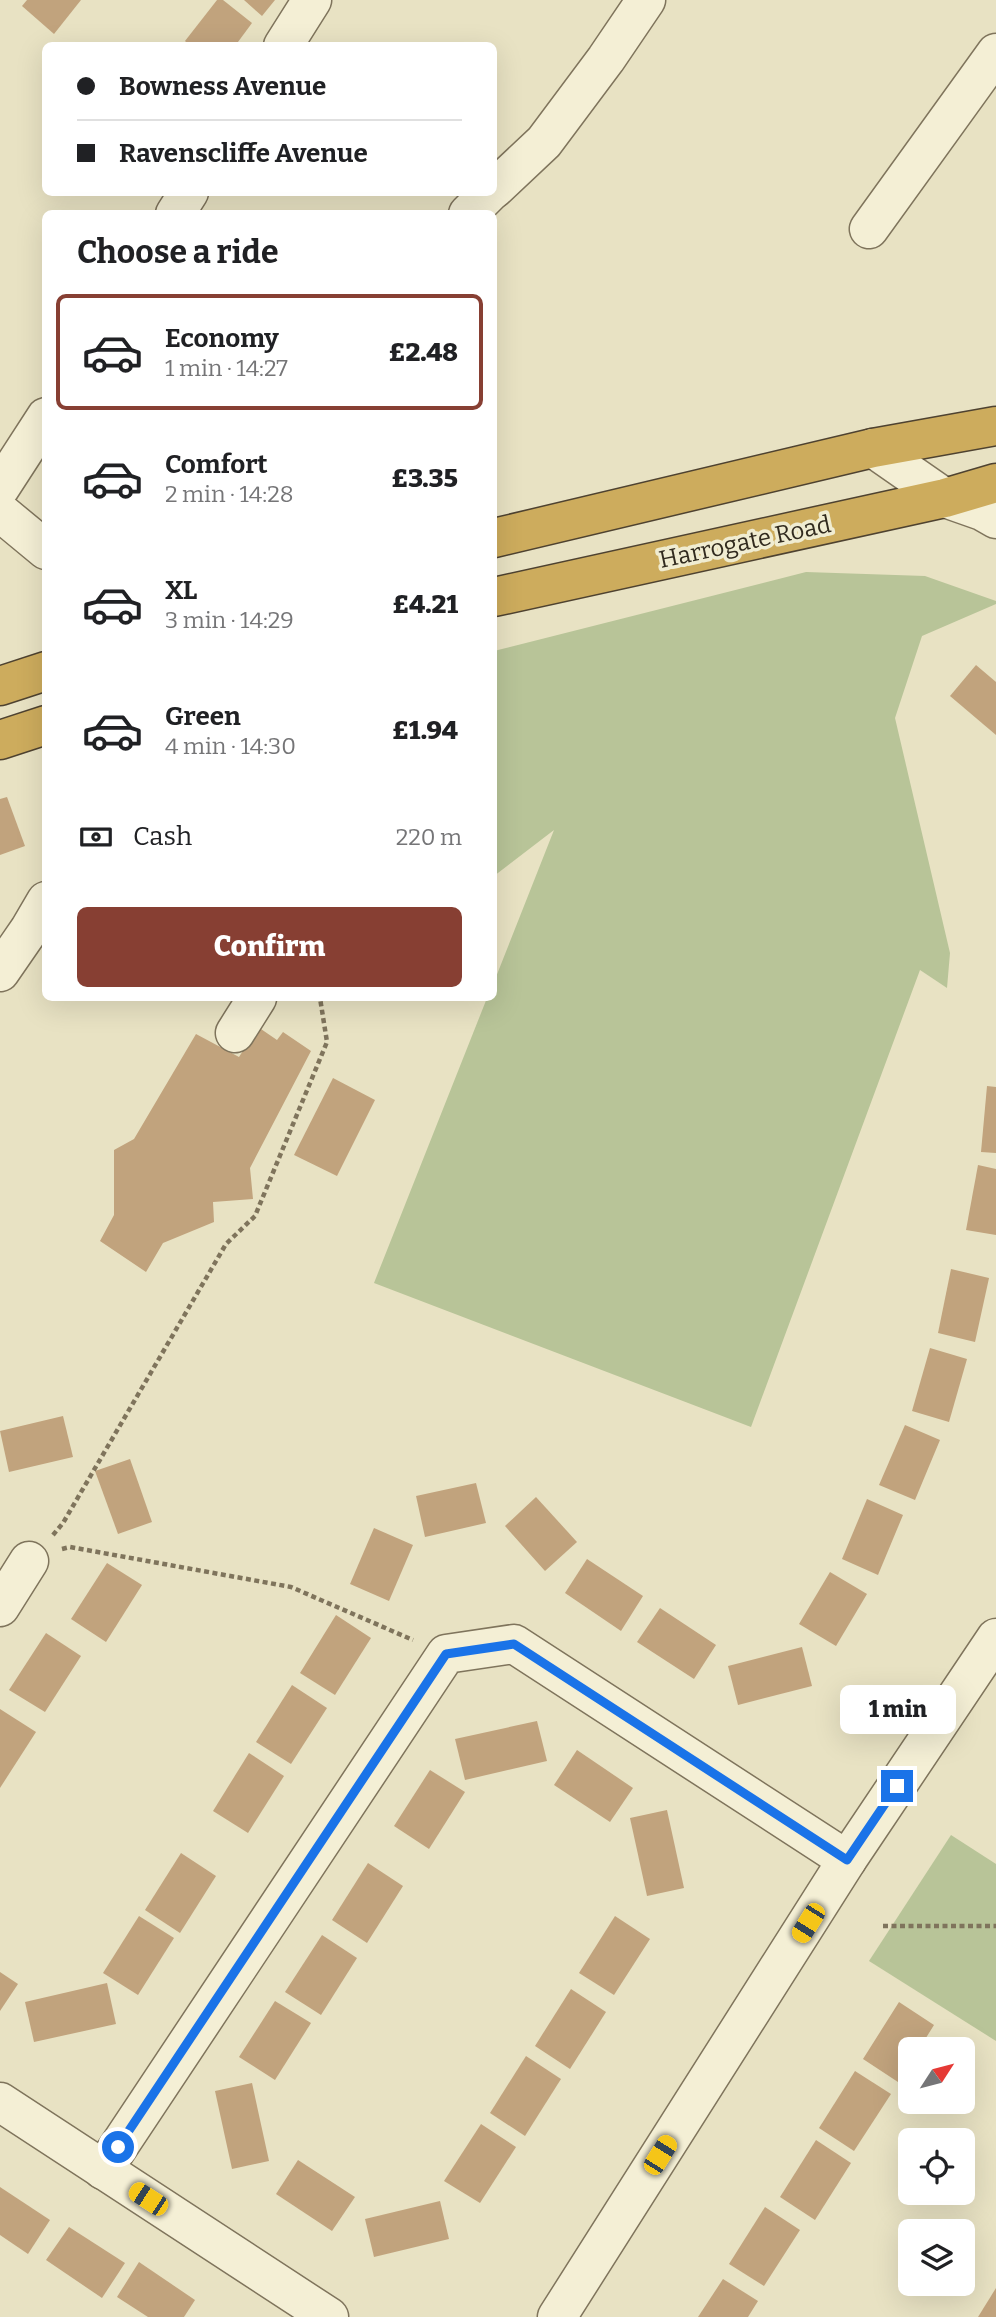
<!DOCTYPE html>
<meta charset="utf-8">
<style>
:root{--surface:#fff;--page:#f2f2f2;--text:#202124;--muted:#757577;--line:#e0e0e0;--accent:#873f33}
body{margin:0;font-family:Bitter,serif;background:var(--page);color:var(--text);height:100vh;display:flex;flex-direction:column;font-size:26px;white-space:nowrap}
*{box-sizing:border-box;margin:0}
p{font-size:23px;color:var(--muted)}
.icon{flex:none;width:38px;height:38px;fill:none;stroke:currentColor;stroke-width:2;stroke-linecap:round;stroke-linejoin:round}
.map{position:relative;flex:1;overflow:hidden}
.details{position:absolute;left:42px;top:210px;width:455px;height:791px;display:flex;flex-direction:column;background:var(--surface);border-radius:10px;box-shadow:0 7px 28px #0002}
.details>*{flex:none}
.banner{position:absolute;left:42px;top:42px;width:455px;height:154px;border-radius:10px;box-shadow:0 7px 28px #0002;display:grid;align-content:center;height:154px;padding:0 35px;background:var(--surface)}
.needle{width:46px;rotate:54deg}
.controls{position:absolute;left:898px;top:2037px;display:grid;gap:14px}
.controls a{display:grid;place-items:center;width:77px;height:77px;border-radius:10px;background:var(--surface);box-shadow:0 7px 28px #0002;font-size:35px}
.end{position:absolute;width:32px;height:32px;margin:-16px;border:9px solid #1a73e8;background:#fff;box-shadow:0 0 0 4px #fff}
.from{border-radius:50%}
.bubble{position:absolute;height:49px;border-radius:10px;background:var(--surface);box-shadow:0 7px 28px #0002;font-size:23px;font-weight:800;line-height:49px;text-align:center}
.car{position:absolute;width:21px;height:42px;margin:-21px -10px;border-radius:9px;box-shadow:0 0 5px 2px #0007;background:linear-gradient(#f5c518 24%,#345 0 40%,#f5c518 0 76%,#345 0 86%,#f5c518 0)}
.banner b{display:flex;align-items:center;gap:24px;height:66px;font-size:26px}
.banner b+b{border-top:2px solid var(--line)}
.banner i{width:18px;height:18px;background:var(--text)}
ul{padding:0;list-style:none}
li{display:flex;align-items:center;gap:21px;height:116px;margin:0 14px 10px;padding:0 21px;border:4px solid transparent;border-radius:10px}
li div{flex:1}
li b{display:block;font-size:26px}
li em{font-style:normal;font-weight:800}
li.active{border-color:var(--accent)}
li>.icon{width:63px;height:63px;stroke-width:1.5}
h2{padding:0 35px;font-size:32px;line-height:84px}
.pay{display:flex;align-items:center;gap:18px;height:77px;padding:0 35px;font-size:26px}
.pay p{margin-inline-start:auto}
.action{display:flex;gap:14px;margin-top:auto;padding:14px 35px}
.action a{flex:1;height:80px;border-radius:10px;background:var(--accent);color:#fff;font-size:28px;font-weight:800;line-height:80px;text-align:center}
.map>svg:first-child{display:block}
.green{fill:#b8c498}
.building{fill:#c1a37d}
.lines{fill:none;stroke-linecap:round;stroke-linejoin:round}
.minor-casing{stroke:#7f745c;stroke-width:41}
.highway-casing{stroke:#4e4230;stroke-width:41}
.path{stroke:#7f745c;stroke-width:4.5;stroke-dasharray:5 3.5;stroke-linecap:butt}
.minor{stroke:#f4efd5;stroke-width:38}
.highway{stroke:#cdac5d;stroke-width:38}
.route{stroke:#1a73e8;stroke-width:9}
.labels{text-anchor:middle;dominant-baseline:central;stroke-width:7;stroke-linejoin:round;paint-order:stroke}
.street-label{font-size:24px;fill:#312a1e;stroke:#f0ecd1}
</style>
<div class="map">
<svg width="996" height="2317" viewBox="0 0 996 2317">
<rect width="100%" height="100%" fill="#e8e2c3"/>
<g class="green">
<polygon points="806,572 925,576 996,601 996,604 922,636 895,718 950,953 947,988 920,970 751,1427 374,1283 487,998 494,998 494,982 554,830 494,876 494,651"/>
<polygon points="951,1835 996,1864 996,2041 869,1961"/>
</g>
<g class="building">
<polygon points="27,0 81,0 54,34 22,6"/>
<polygon points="217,0 223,0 252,23 235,46 190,46 185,41"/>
<polygon points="244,0 275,0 262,16"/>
<polygon points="976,665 996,682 996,735 950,696"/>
<polygon points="7,797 25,846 0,855 0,799"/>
<polygon points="258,1027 277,1040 283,1032 311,1051 250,1168 253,1199 213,1202 214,1222 163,1243 146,1272 100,1241 114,1215 114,1150 134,1139 196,1034 239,1057"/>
<polygon points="333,1078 375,1100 337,1176 294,1155"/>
<polygon points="987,1086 996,1087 996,1153 981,1152"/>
<polygon points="978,1165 996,1169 996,1235 966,1230"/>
<polygon points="951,1269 989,1278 975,1342 938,1333"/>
<polygon points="930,1348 967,1359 949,1422 912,1411"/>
<polygon points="63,1416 73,1457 9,1472 0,1431"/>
<polygon points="905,1425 940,1440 915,1500 879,1485"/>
<polygon points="130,1459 152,1522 118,1534 95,1471"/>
<polygon points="476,1483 486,1523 425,1537 416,1496"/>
<polygon points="536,1497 577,1542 545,1571 505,1526"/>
<polygon points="867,1499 903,1515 878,1575 842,1559"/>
<polygon points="374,1528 413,1545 389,1601 350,1584"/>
<polygon points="587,1559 643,1596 621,1631 565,1593"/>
<polygon points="107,1563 142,1585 106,1642 71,1619"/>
<polygon points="830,1572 867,1594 836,1646 799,1624"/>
<polygon points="660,1608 716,1645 694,1679 637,1642"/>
<polygon points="336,1615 371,1638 335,1695 300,1673"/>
<polygon points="46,1633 81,1656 45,1712 9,1690"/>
<polygon points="802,1647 812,1686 738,1705 728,1666"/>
<polygon points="292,1685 327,1708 291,1764 256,1742"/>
<polygon points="0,1709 36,1732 0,1788"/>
<polygon points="537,1721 547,1761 465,1780 455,1739"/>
<polygon points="577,1750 633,1788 610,1822 554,1785"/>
<polygon points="249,1753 284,1776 248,1833 213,1811"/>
<polygon points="430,1770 465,1792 429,1849 394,1826"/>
<polygon points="667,1810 684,1888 647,1896 630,1818"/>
<polygon points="181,1853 216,1876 180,1933 145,1910"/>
<polygon points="368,1863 403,1886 367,1943 332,1920"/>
<polygon points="139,1916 174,1938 138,1995 103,1973"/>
<polygon points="615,1916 650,1939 614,1995 579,1973"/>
<polygon points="322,1935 357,1958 321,2015 285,1992"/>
<polygon points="0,1972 18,1984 0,2011"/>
<polygon points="107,1983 116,2024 34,2042 25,2002"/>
<polygon points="571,1989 606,2012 570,2069 535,2046"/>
<polygon points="275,2001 311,2023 275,2080 239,2057"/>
<polygon points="899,2002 934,2025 919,2049 910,2049 910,2063 898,2082 863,2059"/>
<polygon points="526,2056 561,2079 525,2136 490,2113"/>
<polygon points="855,2071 891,2094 854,2151 819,2128"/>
<polygon points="252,2083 269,2161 232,2169 215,2091"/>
<polygon points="481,2124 516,2147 480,2203 444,2181"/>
<polygon points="816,2140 851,2163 815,2220 780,2197"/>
<polygon points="298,2160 355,2197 332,2231 276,2194"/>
<polygon points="0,2187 50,2220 28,2254 0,2235"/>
<polygon points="440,2201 449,2239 374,2257 365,2219"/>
<polygon points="765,2207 800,2230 764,2286 729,2264"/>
<polygon points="69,2227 125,2263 102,2298 46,2260"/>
<polygon points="139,2262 195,2300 184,2317 148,2317 117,2297"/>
<polygon points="723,2279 758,2301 748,2317 698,2317"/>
<polygon points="996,2288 996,2317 978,2317"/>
</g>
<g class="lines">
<g class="minor-casing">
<g id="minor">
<polyline points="283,46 312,0"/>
<polyline points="494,189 544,142 606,59 646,0"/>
<polyline points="175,214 189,192"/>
<polyline points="468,214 490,192"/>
<polyline points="869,229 996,53"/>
<polyline points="873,448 945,498 982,511 996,519"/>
<polyline points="0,488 46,417"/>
<polyline points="0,512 46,550"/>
<polyline points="0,972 29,930 46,901"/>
<polyline points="235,1033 257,998"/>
<polyline points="0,1607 29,1561"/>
<polyline points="0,2102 329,2317"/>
<polyline points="103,2170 446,1654 514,1644 847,1860"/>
<polyline points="557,2317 847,1860 996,1638"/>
</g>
</g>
<g class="highway-casing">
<g id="highway">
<polyline points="494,538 873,448 996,426"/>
<polyline points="494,597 945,498 996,483"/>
<polyline points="0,686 46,671"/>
<polyline points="0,740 46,725"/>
</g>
</g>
<g class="path">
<polyline points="53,1535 63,1523 226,1244 255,1216 327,1042 320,998"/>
<polyline points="62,1549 70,1547 291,1587 413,1640"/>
<polyline points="883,1926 996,1926"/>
</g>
<use href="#minor" class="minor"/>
<use href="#highway" class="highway"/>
</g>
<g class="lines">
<polyline class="route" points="118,2147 446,1654 514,1644 847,1860 897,1786"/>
</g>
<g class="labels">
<g class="street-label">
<text transform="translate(745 542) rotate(-12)">Harrogate Road</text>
</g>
</g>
</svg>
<div class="controls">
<a><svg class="needle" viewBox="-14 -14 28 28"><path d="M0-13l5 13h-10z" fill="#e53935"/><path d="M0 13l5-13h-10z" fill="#757577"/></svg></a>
<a><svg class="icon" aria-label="locate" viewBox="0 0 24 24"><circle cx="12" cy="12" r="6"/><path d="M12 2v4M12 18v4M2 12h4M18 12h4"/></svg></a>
<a><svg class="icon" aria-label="layers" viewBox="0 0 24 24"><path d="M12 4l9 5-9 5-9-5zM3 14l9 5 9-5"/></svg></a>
</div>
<i class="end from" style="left:118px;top:2147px"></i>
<i class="end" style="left:897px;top:1786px"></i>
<div class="bubble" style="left:840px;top:1685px;width:116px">1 min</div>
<i class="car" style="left:808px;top:1923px;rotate:212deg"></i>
<i class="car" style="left:660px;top:2155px;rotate:32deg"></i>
<i class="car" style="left:148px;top:2199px;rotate:303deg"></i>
<div class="banner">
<b><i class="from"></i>Bowness Avenue</b>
<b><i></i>Ravenscliffe Avenue</b>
</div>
<section class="details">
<h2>Choose a ride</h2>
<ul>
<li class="active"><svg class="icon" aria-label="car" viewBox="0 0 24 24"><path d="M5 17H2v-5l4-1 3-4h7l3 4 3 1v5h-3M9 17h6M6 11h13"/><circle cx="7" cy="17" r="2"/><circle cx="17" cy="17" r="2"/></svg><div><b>Economy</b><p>1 min · 14:27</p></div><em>£2.48</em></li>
<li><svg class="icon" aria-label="car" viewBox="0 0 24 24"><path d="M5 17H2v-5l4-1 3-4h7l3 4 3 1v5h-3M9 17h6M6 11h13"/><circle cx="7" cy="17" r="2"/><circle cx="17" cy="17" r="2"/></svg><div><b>Comfort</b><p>2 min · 14:28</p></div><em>£3.35</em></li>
<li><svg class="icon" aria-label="car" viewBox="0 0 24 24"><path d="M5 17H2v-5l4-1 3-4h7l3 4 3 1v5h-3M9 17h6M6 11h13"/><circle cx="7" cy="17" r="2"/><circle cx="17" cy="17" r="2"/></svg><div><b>XL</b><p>3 min · 14:29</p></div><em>£4.21</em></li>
<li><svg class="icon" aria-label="car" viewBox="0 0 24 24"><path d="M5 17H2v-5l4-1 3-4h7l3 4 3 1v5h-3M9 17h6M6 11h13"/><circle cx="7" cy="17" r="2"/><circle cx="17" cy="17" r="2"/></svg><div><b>Green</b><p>4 min · 14:30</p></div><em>£1.94</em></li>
</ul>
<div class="pay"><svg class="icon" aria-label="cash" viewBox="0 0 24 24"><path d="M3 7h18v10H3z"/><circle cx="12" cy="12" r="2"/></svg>Cash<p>220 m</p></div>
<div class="action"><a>Confirm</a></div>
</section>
</div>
